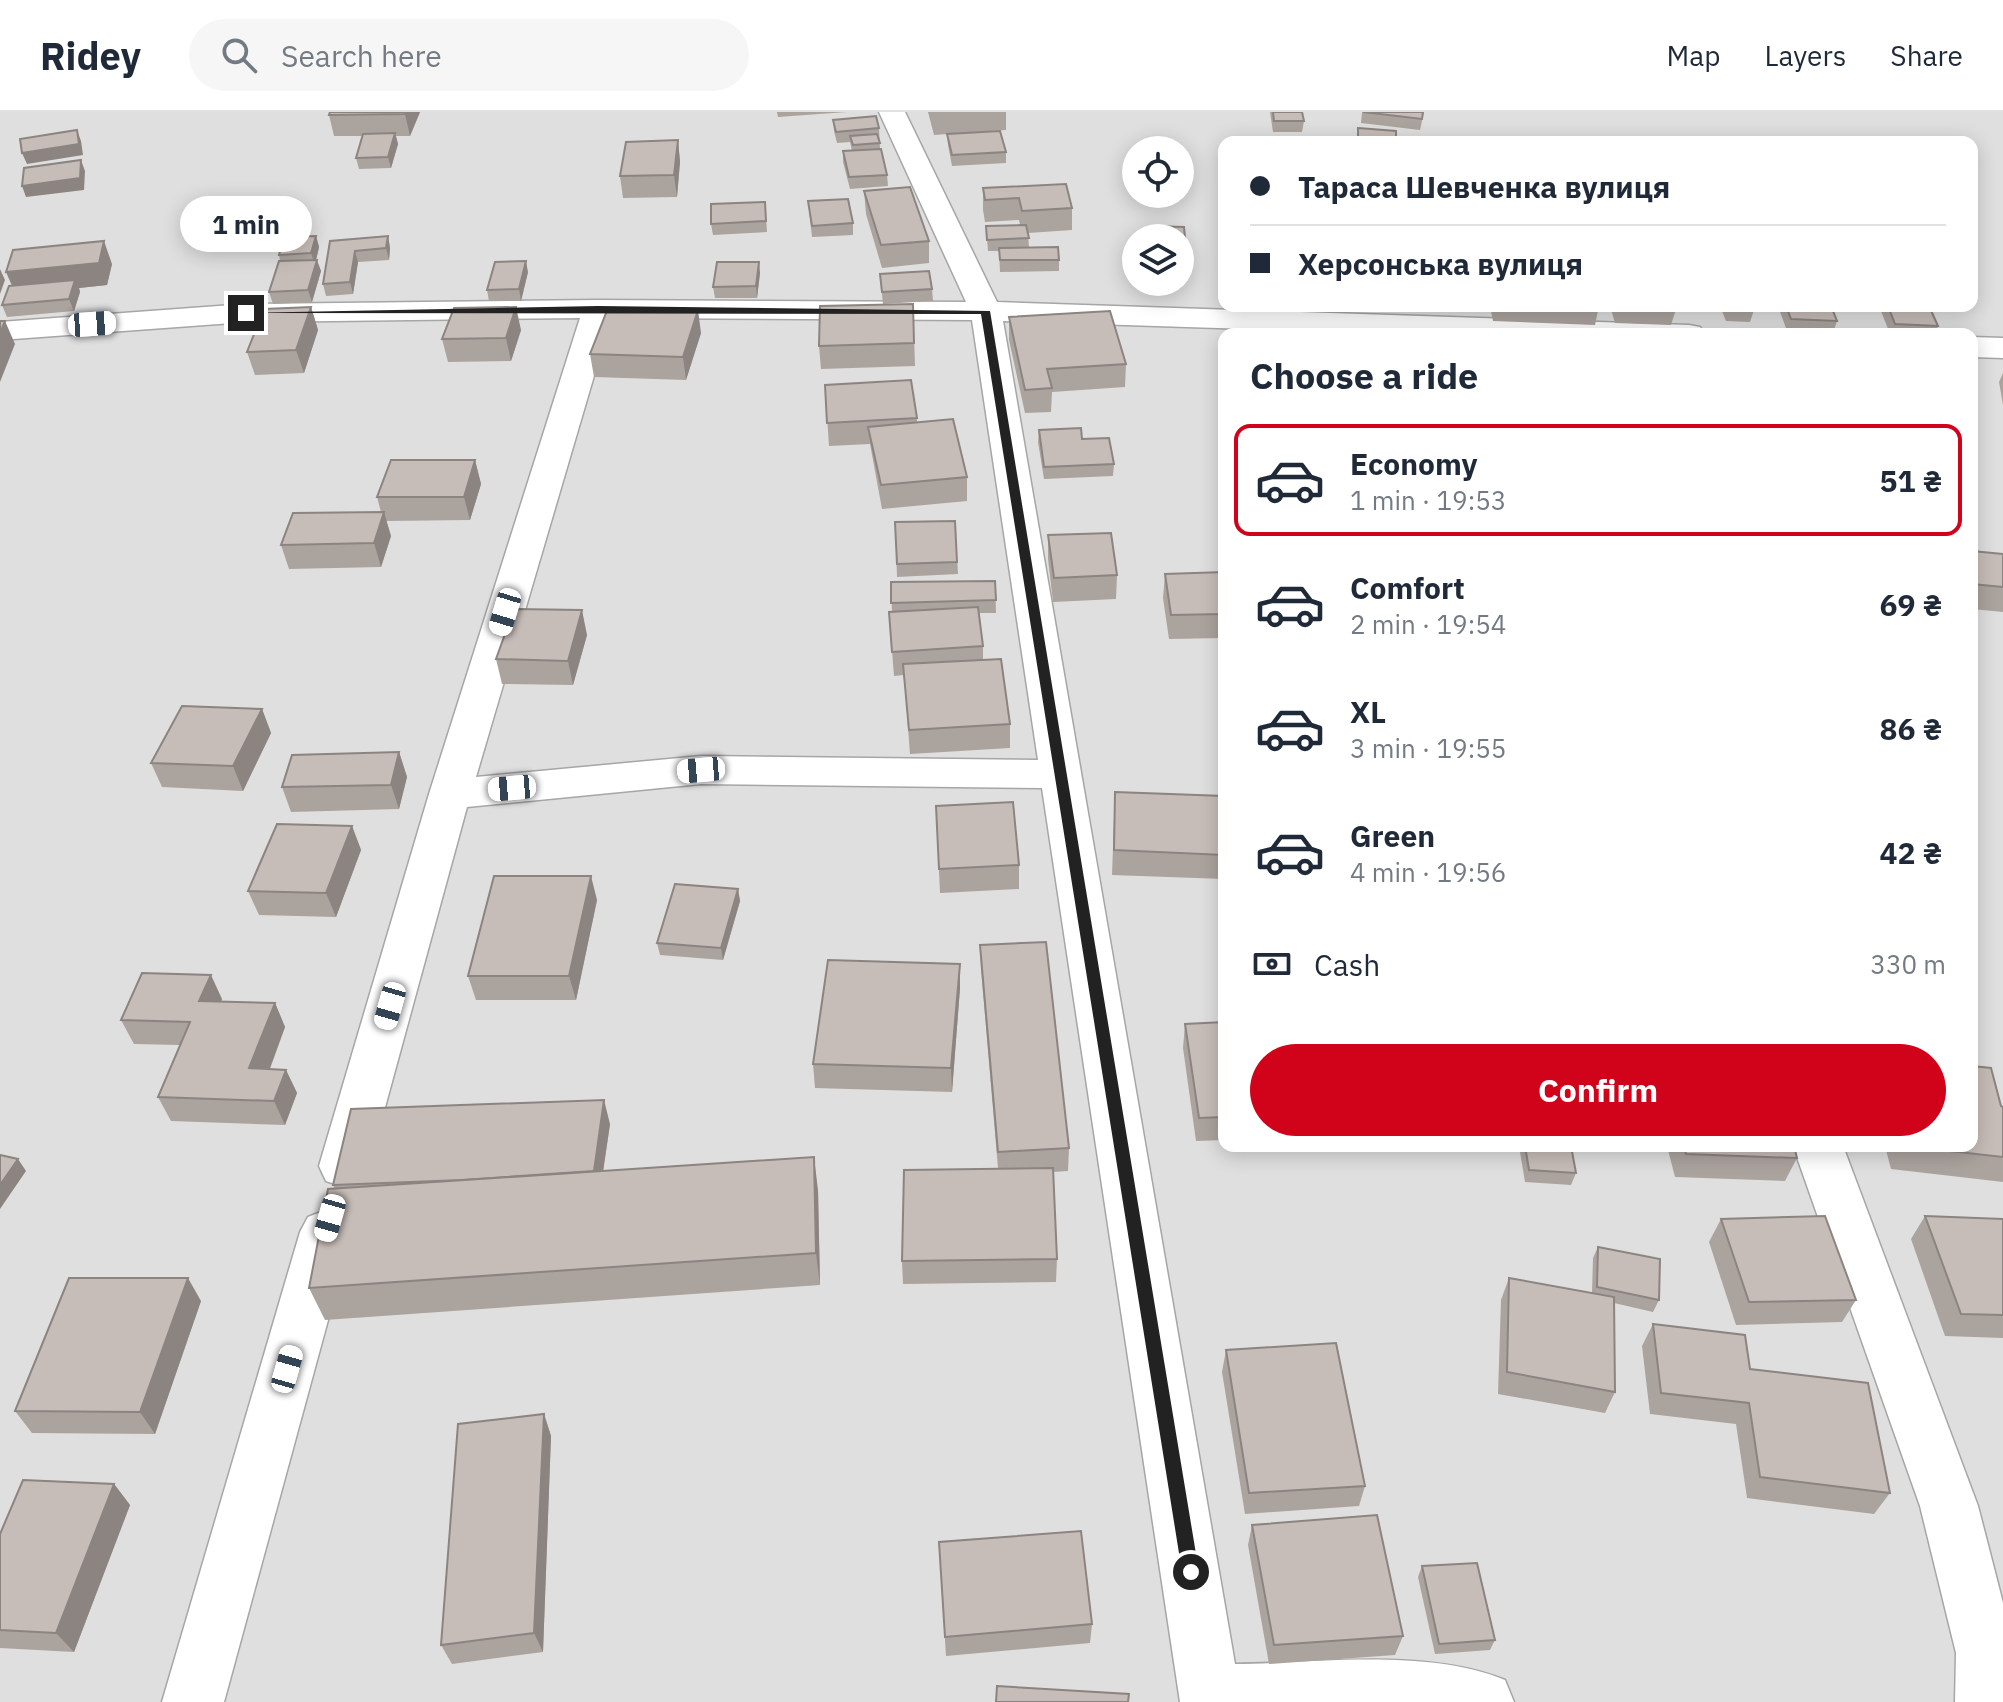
<!DOCTYPE html>
<meta charset="utf-8">
<style>
:root{--surface:#fff;--page:#f6f6f7;--text:#1f2937;--muted:#747a83;--line:#e0e1e3;--accent:#d0031a}
body{margin:0;font-family:"IBM Plex Sans",sans-serif;background:var(--page);color:var(--text);height:100vh;display:flex;flex-direction:column;font-size:30px;white-space:nowrap}
*{box-sizing:border-box;margin:0}
p{font-size:26px;color:var(--muted)}
.icon{flex:none;width:44px;height:44px;fill:none;stroke:currentColor;stroke-width:2;stroke-linecap:round;stroke-linejoin:round}
.map{position:relative;flex:1;overflow:hidden}
.panel{position:absolute;left:1218px;top:216px;width:760px;height:824px;display:flex;flex-direction:column;background:var(--surface);border-radius:16px;box-shadow:0 4px 20px #0003}
.panel>*{flex:none}
.top-card{position:absolute;left:1218px;top:24px;width:760px;height:176px;border-radius:16px;box-shadow:0 4px 20px #0003;display:grid;align-content:center;height:176px;padding:0 32px;background:var(--surface)}
.controls{position:absolute;left:1122px;top:24px;display:grid;gap:16px}
.controls a{display:grid;place-items:center;width:72px;height:72px;border-radius:50%;background:var(--surface);box-shadow:0 4px 20px #0003;font-size:40px}
.end{position:absolute;width:36px;height:36px;margin:-18px;border:10px solid #222;background:#fff;box-shadow:0 0 0 4px #fff}
.from{border-radius:50%}
.bubble{position:absolute;height:56px;border-radius:28px;background:var(--surface);box-shadow:0 4px 20px #0003;font-size:26px;font-weight:800;line-height:56px;text-align:center}
.car{position:absolute;width:24px;height:48px;margin:-24px -12px;border-radius:10px;box-shadow:0 0 6px 2px #0007;background:linear-gradient(#fff 24%,#345 0 40%,#fff 0 76%,#345 0 86%,#fff 0)}
.top-card b{display:flex;align-items:center;gap:28px;height:76px;font-size:30px}
.top-card b+b{border-top:2px solid var(--line)}
.top-card i{width:20px;height:20px;background:var(--text)}
ul{padding:0;list-style:none}
li{display:flex;align-items:center;gap:24px;height:112px;margin:0 16px 12px;padding:0 16px;border:4px solid transparent;border-radius:16px}
li div{flex:1}
li b{display:block;font-size:30px}
li em{font-style:normal;font-weight:800}
li.selected{border-color:var(--accent)}
li>.icon{width:72px;height:72px;stroke-width:1.5}
h2{padding:0 32px;font-size:36px;line-height:96px}
.pay{display:flex;align-items:center;gap:20px;height:88px;padding:0 32px;font-size:30px}
.pay p{margin-inline-start:auto}
.cta{display:flex;gap:16px;margin-top:auto;padding:16px 32px}
.cta a{flex:1;height:92px;border-radius:48px;background:var(--accent);color:#fff;font-size:32px;font-weight:800;line-height:92px;text-align:center}
header{display:flex;align-items:center;gap:48px;box-sizing:border-box;height:112px;padding:0 40px;background:var(--surface);border-bottom:2px solid var(--line)}
header strong{font-size:38px}
nav{display:flex;gap:44px;margin-inline-start:auto;font-size:28px}
.search{width:560px;height:72px;background:var(--page);display:flex;align-items:center;gap:20px;box-sizing:border-box;padding:0 28px;border-radius:44px;color:var(--muted);font-size:30px}
.map>svg:first-child{display:block}
.residential{fill:#e0dfdf;fill-rule:evenodd}
.lines{fill:none;stroke-linecap:round;stroke-linejoin:round}
.minor-casing{stroke:#a6a6a6;stroke-width:3}
.minor{fill:#fff;fill-rule:evenodd}
.wall{fill:#aba39e}
.shaded-wall{fill:#8b8481}
.building{fill:#c7bdb8;stroke:#8b8481;stroke-width:2}
.route{fill:#222}
</style>
<header>
<strong>Ridey</strong>
<div class="search"><svg class="icon" aria-label="search" viewBox="0 0 24 24"><circle cx="10" cy="10" r="6"/><path d="M15 15l6 6"/></svg>Search here</div>
<nav><a>Map</a><a>Layers</a><a>Share</a></nav>
</header>
<div class="map">
<svg width="2003" height="1590" viewBox="0 0 2003 1590">
<rect width="100%" height="100%" fill="#f2eee9"/>
<path class="residential" d="M0 0H2003V1590H0ZM1224 30H1972V194H1224ZM1136 38H1180V82H1136ZM1136 126H1180V170H1136ZM1224 222H1972V1034H1224Z"/>
<g class="lines">
<g class="minor-casing">
<g id="minor">
<path d="M879 0H905L997 190 1689 213 1700 215 1705 222H1403L1003 209 1235 1552C1318 1551 1427 1536 1505 1568L1514 1590H1180L1042 676 701 672 467 695 369 1054 362 1069 344 1075 326 1069 319 1054 429 682 580 206 246 210 0 228V210L246 192 598 188 966 190ZM611 206 972 208 1038 648 701 644 476 665Z"/>
<polygon points="1972,225 2003,226 2003,246 1972,245"/>
<polygon points="1793,1034 1843,1034 1978,1394 2003,1491 2003,1590 1955,1590 1956,1541 1920,1394"/>
<polygon points="326,1098 344,1105 352,1120 224,1590 162,1590 300,1120 308,1105"/>
</g>
</g>
<use href="#minor" class="minor"/>
</g>
<g class="wall">
<polygon points="330,0 420,0 410,24 396,24 398,32 391,56 359,57 356,46 363,24 334,24 329,3"/>
<polygon points="777,0 847,0 778,5"/>
<polygon points="928,0 1006,0 1006,18 934,23"/>
<polygon points="1270,0 1302,0 1304,9 1302,20 1273,20"/>
<polygon points="1362,0 1424,0 1420,18 1361,11"/>
<polygon points="833,8 879,16 880,37 887,63 888,74 850,77 843,50 843,39 852,39 850,30 837,31 834,19"/>
<polygon points="947,22 1006,40 1006,51 952,54 948,33"/>
<polygon points="678,28 680,50 677,85 623,86 620,64"/>
<polygon points="983,76 1072,96 1072,118 1028,121 1029,136 1059,148 1059,159 1000,160 999,139 988,139 986,114 1020,113 1019,108 985,110 983,98"/>
<polygon points="864,79 929,129 929,151 882,156 866,102"/>
<polygon points="808,89 853,111 853,123 812,125"/>
<polygon points="765,90 767,120 713,123 711,112"/>
<polygon points="1152,114 1184,115 1186,136 1185,147 1180,147 1180,126 1151,126"/>
<polygon points="316,124 319,135 316,148 321,159 312,190 273,192 269,180 280,149 279,143"/>
<polygon points="388,124 390,136 389,148 358,150 353,182 326,184 323,172 330,129"/>
<polygon points="112,152 107,173 79,176 80,180 74,199 7,205 2,193"/>
<polygon points="528,160 521,189 489,189 487,178"/>
<polygon points="760,161 757,186 715,186 713,175"/>
<polygon points="880,162 932,177 933,189 883,192"/>
<polygon points="913,192 915,254 821,257 819,234"/>
<polygon points="1296,194 1371,194 1371,198 1296,196"/>
<polygon points="1400,194 1429,194 1429,198 1401,198"/>
<polygon points="1490,194 1599,194 1595,213 1493,209"/>
<polygon points="1610,194 1677,194 1671,213 1615,211"/>
<polygon points="1720,194 1752,194 1754,198 1750,210 1726,209"/>
<polygon points="1778,194 1831,194 1837,209 1833,221 1787,219"/>
<polygon points="1879,194 1929,194 1938,214 1935,222 1890,222"/>
<polygon points="311,195 318,218 304,261 255,263 247,240"/>
<polygon points="1009,205 1126,252 1125,275 1052,280 1051,300 1025,301 1009,228"/>
<polygon points="521,218 511,249 448,250 442,227"/>
<polygon points="701,221 686,268 594,265 590,242"/>
<polygon points="2003,261 2003,293 1999,270"/>
<polygon points="825,273 917,306 917,310 967,365 967,389 882,397 870,332 829,334"/>
<polygon points="1039,318 1082,327 1114,352 1113,364 1044,367 1038,330"/>
<polygon points="475,348 481,372 470,408 386,409 391,424 381,455 289,457 281,433 381,400 377,385"/>
<polygon points="955,409 958,462 897,465 895,410"/>
<polygon points="1048,423 1117,463 1116,487 1053,490 1048,447"/>
<polygon points="1972,439 2003,442 2003,500 1972,497"/>
<polygon points="1224,460 1224,526 1169,527 1163,486 1165,462"/>
<polygon points="995,469 996,501 979,501 983,534 983,548 1010,612 1010,636 910,642 904,563 894,564 889,500 892,500 891,470"/>
<polygon points="587,523 573,573 502,572 496,547"/>
<polygon points="262,597 271,621 243,679 162,675 151,651"/>
<polygon points="399,640 407,665 399,697 291,700 282,675"/>
<polygon points="1115,680 1224,684 1224,767 1112,763"/>
<polygon points="936,694 1019,753 1019,777 940,781"/>
<polygon points="352,714 361,738 336,805 259,803 248,779"/>
<polygon points="738,777 740,789 723,848 660,843 657,831"/>
<polygon points="597,788 576,888 476,888 468,864"/>
<polygon points="980,833 1069,1036 1068,1059 1053,1060 1057,1147 1056,1170 903,1172 902,1149 998,1056 981,857"/>
<polygon points="960,852 960,876 952,980 815,976 813,952"/>
<polygon points="222,887 221,890 275,891 285,915 270,957 286,958 297,981 285,1013 171,1009 158,985 180,933 134,932 121,908"/>
<polygon points="1224,910 1224,1028 1196,1029 1183,936 1185,912"/>
<polygon points="2001,994 2003,995 2003,1070 1891,1057 1885,1034 1972,1034"/>
<polygon points="610,1012 603,1059 818,1078 820,1173 325,1208 309,1176 335,1077 333,1073"/>
<polygon points="1519,1034 1571,1034 1576,1061 1571,1073 1525,1070"/>
<polygon points="1667,1034 1794,1034 1797,1046 1785,1069 1675,1065"/>
<polygon points="1925,1104 2003,1107 2003,1226 1945,1224 1911,1127"/>
<polygon points="1721,1107 1856,1188 1842,1210 1736,1213 1709,1130"/>
<polygon points="1598,1135 1659,1188 1653,1200 1614,1191 1615,1280 1605,1301 1498,1282 1501,1188 1509,1166 1592,1181 1593,1146"/>
<polygon points="201,1189 155,1322 32,1321 15,1299"/>
<polygon points="1653,1212 1750,1257 1890,1381 1874,1402 1747,1386 1736,1312 1650,1302 1642,1234"/>
<polygon points="1226,1238 1365,1374 1359,1394 1245,1402 1222,1260"/>
<polygon points="544,1302 551,1324 543,1540 452,1552 441,1533"/>
<polygon points="114,1372 130,1393 74,1540 0,1536 0,1422"/>
<polygon points="1252,1413 1403,1524 1395,1543 1269,1552 1248,1433"/>
<polygon points="939,1430 1092,1512 1090,1531 946,1544"/>
<polygon points="1422,1454 1495,1528 1490,1538 1435,1542 1418,1465"/>
</g>
<g class="shaded-wall">
<polygon points="406,0 420,0 410,24 405,2"/>
<polygon points="77,18 81,29 83,43 27,52 22,41"/>
<polygon points="395,21 398,32 391,56 388,45"/>
<polygon points="678,28 680,50 677,85 674,63"/>
<polygon points="81,48 85,59 84,78 26,85 22,74"/>
<polygon points="316,124 319,135 315,153 311,141"/>
<polygon points="388,124 390,136 389,148 386,136"/>
<polygon points="104,129 112,152 107,173 79,176 80,180 74,199 69,187 16,183 6,160"/>
<polygon points="355,139 358,150 353,182 350,170"/>
<polygon points="317,148 321,159 312,190 308,178"/>
<polygon points="526,149 528,160 521,189 519,177"/>
<polygon points="759,150 760,161 757,186 756,174"/>
<polygon points="0,157 5,168 0,182"/>
<polygon points="311,195 318,218 304,261 296,238"/>
<polygon points="516,195 521,218 511,249 506,226"/>
<polygon points="698,198 701,221 686,268 683,245"/>
<polygon points="5,209 15,232 0,270 0,221"/>
<polygon points="475,348 481,372 470,408 464,385"/>
<polygon points="384,400 391,424 381,455 374,431"/>
<polygon points="582,498 587,523 573,573 568,549"/>
<polygon points="262,597 271,621 243,679 233,654"/>
<polygon points="399,640 407,665 399,697 391,673"/>
<polygon points="352,714 361,738 336,805 326,781"/>
<polygon points="591,764 597,788 576,888 569,864"/>
<polygon points="738,777 740,789 723,848 721,836"/>
<polygon points="960,852 960,876 952,980 951,956"/>
<polygon points="211,863 222,887 211,913 199,889"/>
<polygon points="275,891 285,915 261,980 249,956"/>
<polygon points="286,958 297,981 285,1013 274,989"/>
<polygon points="604,988 610,1012 599,1087 593,1064"/>
<polygon points="814,1045 818,1078 820,1173 816,1141"/>
<polygon points="18,1047 26,1059 0,1097 0,1073"/>
<polygon points="188,1166 201,1189 155,1322 140,1300"/>
<polygon points="544,1302 551,1324 543,1540 534,1521"/>
<polygon points="114,1372 130,1393 74,1540 56,1521"/>
</g>
<g class="building">
<polygon points="330,0 406,0 405,2 329,3"/>
<polygon points="1273,0 1302,0 1304,9 1274,9"/>
<polygon points="1363,0 1423,0 1422,7"/>
<polygon points="876,4 879,16 836,20 833,8"/>
<polygon points="1358,16 1396,19 1396,30 1358,30"/>
<polygon points="77,18 79,32 22,41 20,27"/>
<polygon points="1000,19 1006,40 952,43 947,22"/>
<polygon points="395,21 388,45 356,46 363,22"/>
<polygon points="877,22 880,31 853,33 850,24"/>
<polygon points="678,28 674,63 620,64 626,30"/>
<polygon points="881,37 887,63 849,65 843,39"/>
<polygon points="81,48 80,66 22,74 24,56"/>
<polygon points="1066,72 1072,96 1022,99 1019,86 985,88 983,76"/>
<polygon points="910,75 929,129 881,133 864,79"/>
<polygon points="848,87 853,111 812,114 808,89"/>
<polygon points="765,90 766,109 711,112 711,92"/>
<polygon points="1026,113 1029,126 987,128 986,114"/>
<polygon points="1152,114 1184,115 1186,136 1180,136 1180,126 1152,126"/>
<polygon points="316,124 311,141 279,143 284,125"/>
<polygon points="388,124 386,136 355,139 350,170 323,172 330,129"/>
<polygon points="104,129 99,151 6,160 13,138"/>
<polygon points="1058,135 1059,148 1000,148 999,136"/>
<polygon points="317,148 308,178 269,180 279,149"/>
<polygon points="526,149 519,177 487,178 495,150"/>
<polygon points="717,150 759,150 756,174 713,175"/>
<polygon points="929,159 932,177 882,180 880,162"/>
<polygon points="75,168 69,187 2,193 9,174"/>
<polygon points="913,192 914,231 819,234 820,194"/>
<polygon points="1729,194 1752,194 1754,198 1730,197"/>
<polygon points="1786,194 1831,194 1837,209 1791,207"/>
<polygon points="1888,194 1929,194 1938,214 1895,212"/>
<polygon points="311,195 296,238 247,240 264,197"/>
<polygon points="516,195 506,226 442,227 454,196"/>
<polygon points="608,196 698,198 683,245 590,242"/>
<polygon points="1110,199 1126,252 1047,257 1052,276 1025,278 1009,205"/>
<polygon points="0,209 5,209 0,221"/>
<polygon points="1352,218 1430,218 1432,222 1353,222"/>
<polygon points="911,268 917,306 827,311 825,273"/>
<polygon points="953,307 967,365 881,373 868,315"/>
<polygon points="1081,316 1082,327 1109,326 1114,352 1044,355 1039,318"/>
<polygon points="391,348 475,348 464,385 377,385"/>
<polygon points="384,400 374,431 281,433 293,401"/>
<polygon points="955,409 957,450 897,452 895,410"/>
<polygon points="1111,421 1117,463 1054,466 1048,423"/>
<polygon points="1972,439 2003,442 2003,475 1972,472"/>
<polygon points="1224,460 1224,502 1171,503 1165,462"/>
<polygon points="995,469 996,488 891,491 891,470"/>
<polygon points="978,495 983,534 892,540 889,500"/>
<polygon points="514,497 582,498 568,549 496,547"/>
<polygon points="1001,547 1010,612 909,618 903,552"/>
<polygon points="182,594 262,597 233,654 151,651"/>
<polygon points="399,640 391,673 282,675 292,643"/>
<polygon points="1115,680 1224,684 1224,743 1114,738"/>
<polygon points="1013,690 1019,753 939,757 936,694"/>
<polygon points="277,712 352,714 326,781 248,779"/>
<polygon points="494,764 591,764 569,864 468,864"/>
<polygon points="675,772 738,777 721,836 657,831"/>
<polygon points="1046,830 1069,1036 998,1040 980,833"/>
<polygon points="828,848 960,852 951,956 813,952"/>
<polygon points="142,861 211,863 199,889 275,891 249,956 286,958 274,989 158,985 190,910 121,908"/>
<polygon points="1224,910 1224,1005 1199,1006 1185,912"/>
<polygon points="1972,954 1991,956 2001,994 2003,995 2003,1045 1905,1034 1972,1034"/>
<polygon points="604,988 594,1059 462,1068 333,1073 351,997"/>
<polygon points="1525,1034 1571,1034 1576,1061 1529,1058"/>
<polygon points="1684,1034 1794,1034 1797,1046 1686,1042"/>
<polygon points="0,1043 18,1047 0,1073"/>
<polygon points="814,1045 816,1141 309,1176 328,1077"/>
<polygon points="1053,1056 1057,1147 902,1149 904,1058"/>
<polygon points="1825,1104 1856,1188 1749,1190 1721,1107"/>
<polygon points="1925,1104 2003,1107 2003,1203 1961,1202"/>
<polygon points="1598,1135 1660,1147 1659,1188 1597,1175"/>
<polygon points="69,1166 188,1166 140,1300 15,1299"/>
<polygon points="1509,1166 1614,1185 1615,1280 1507,1260"/>
<polygon points="1653,1212 1745,1223 1750,1257 1868,1271 1890,1381 1760,1365 1749,1291 1661,1281"/>
<polygon points="1336,1231 1365,1374 1249,1381 1226,1238"/>
<polygon points="544,1302 534,1521 441,1533 458,1312"/>
<polygon points="23,1368 114,1372 56,1521 0,1518 0,1422"/>
<polygon points="1377,1403 1403,1524 1274,1533 1252,1413"/>
<polygon points="1081,1419 1092,1512 945,1525 939,1430"/>
<polygon points="1477,1451 1495,1528 1439,1532 1422,1454"/>
<polygon points="997,1574 1129,1582 1128,1590 996,1590"/>
</g>
<polygon class="route" points="598,194 990,199 1199,1460 1197,1466 1191,1469 1182,1460 981,202 242,201"/>
</svg>
<div class="controls">
<a><svg class="icon" aria-label="locate" viewBox="0 0 24 24"><circle cx="12" cy="12" r="6"/><path d="M12 2v4M12 18v4M2 12h4M18 12h4"/></svg></a>
<a><svg class="icon" aria-label="layers" viewBox="0 0 24 24"><path d="M12 4l9 5-9 5-9-5zM3 14l9 5 9-5"/></svg></a>
</div>
<i class="end from" style="left:1191px;top:1460px"></i>
<i class="end" style="left:246px;top:201px"></i>
<div class="bubble" style="left:180px;top:84px;width:132px">1 min</div>
<i class="car" style="left:92px;top:212px;rotate:86deg"></i>
<i class="car" style="left:505px;top:500px;rotate:197deg"></i>
<i class="car" style="left:701px;top:658px;rotate:265deg"></i>
<i class="car" style="left:512px;top:676px;rotate:265deg"></i>
<i class="car" style="left:390px;top:894px;rotate:196deg"></i>
<i class="car" style="left:330px;top:1106px;rotate:196deg"></i>
<i class="car" style="left:287px;top:1257px;rotate:16deg"></i>
<div class="top-card">
<b><i class="from"></i>Тараса Шевченка вулиця</b>
<b><i></i>Херсонська вулиця</b>
</div>
<section class="panel">
<h2>Choose a ride</h2>
<ul>
<li class="selected"><svg class="icon" aria-label="car" viewBox="0 0 24 24"><path d="M5 17H2v-5l4-1 3-4h7l3 4 3 1v5h-3M9 17h6M6 11h13"/><circle cx="7" cy="17" r="2"/><circle cx="17" cy="17" r="2"/></svg><div><b>Economy</b><p>1 min · 19:53</p></div><em>51 ₴</em></li>
<li><svg class="icon" aria-label="car" viewBox="0 0 24 24"><path d="M5 17H2v-5l4-1 3-4h7l3 4 3 1v5h-3M9 17h6M6 11h13"/><circle cx="7" cy="17" r="2"/><circle cx="17" cy="17" r="2"/></svg><div><b>Comfort</b><p>2 min · 19:54</p></div><em>69 ₴</em></li>
<li><svg class="icon" aria-label="car" viewBox="0 0 24 24"><path d="M5 17H2v-5l4-1 3-4h7l3 4 3 1v5h-3M9 17h6M6 11h13"/><circle cx="7" cy="17" r="2"/><circle cx="17" cy="17" r="2"/></svg><div><b>XL</b><p>3 min · 19:55</p></div><em>86 ₴</em></li>
<li><svg class="icon" aria-label="car" viewBox="0 0 24 24"><path d="M5 17H2v-5l4-1 3-4h7l3 4 3 1v5h-3M9 17h6M6 11h13"/><circle cx="7" cy="17" r="2"/><circle cx="17" cy="17" r="2"/></svg><div><b>Green</b><p>4 min · 19:56</p></div><em>42 ₴</em></li>
</ul>
<div class="pay"><svg class="icon" aria-label="cash" viewBox="0 0 24 24"><path d="M3 7h18v10H3z"/><circle cx="12" cy="12" r="2"/></svg>Cash<p>330 m</p></div>
<div class="cta"><a>Confirm</a></div>
</section>
</div>
